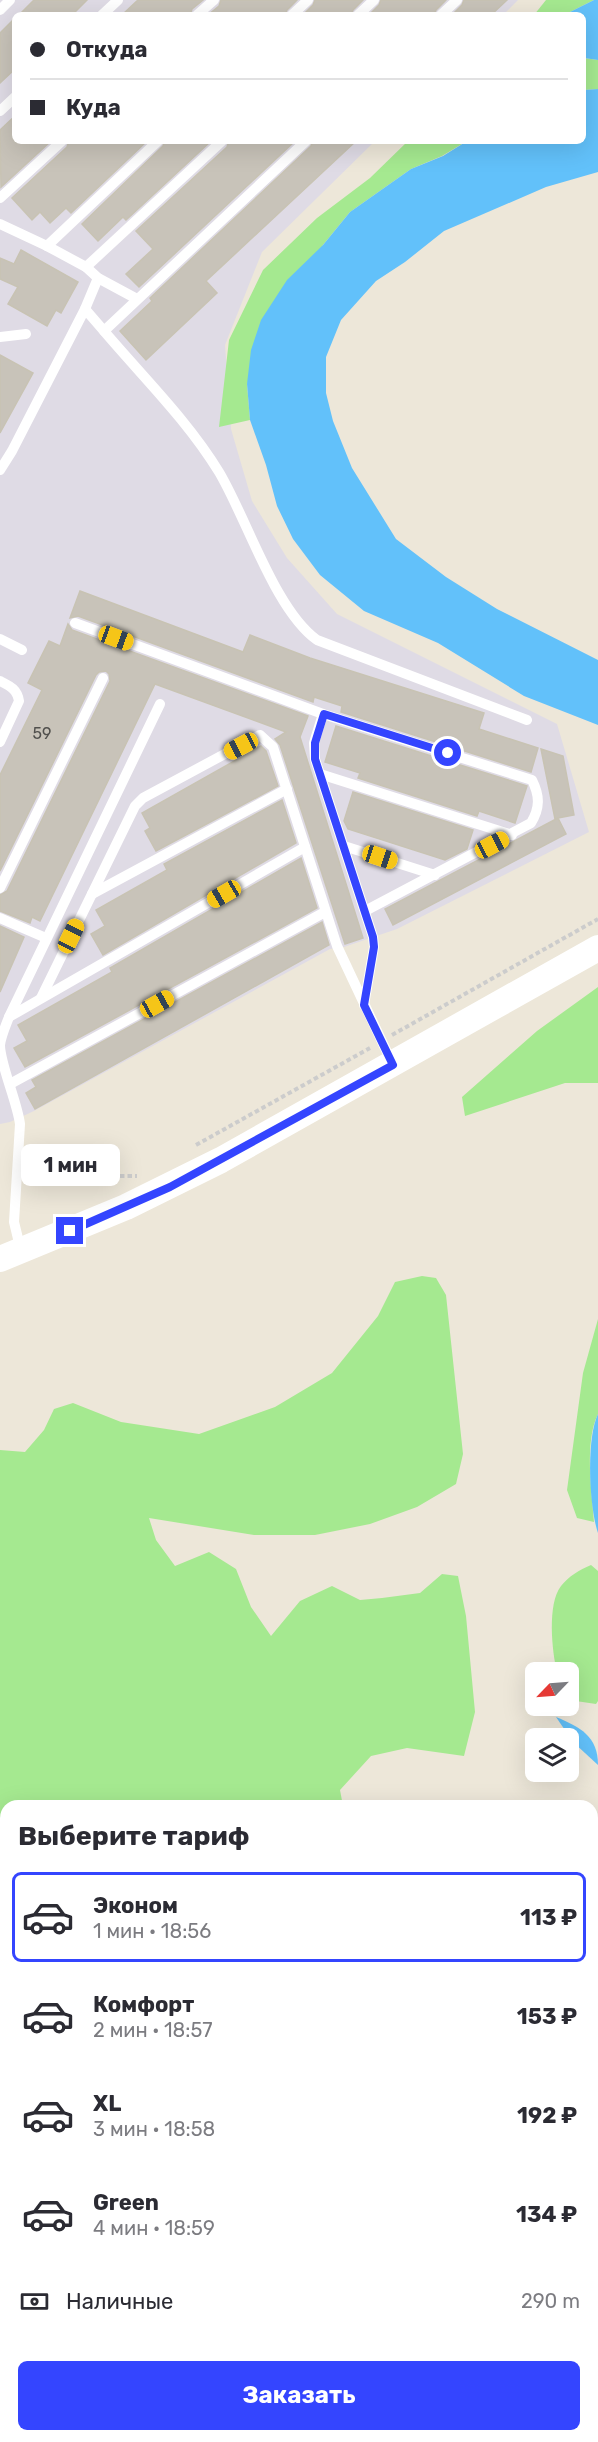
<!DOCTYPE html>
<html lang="ru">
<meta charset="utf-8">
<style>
:root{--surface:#fff;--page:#f7f7f7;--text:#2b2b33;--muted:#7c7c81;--line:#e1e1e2;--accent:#3445ff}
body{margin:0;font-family:Rubik,sans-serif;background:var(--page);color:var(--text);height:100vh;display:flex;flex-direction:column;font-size:22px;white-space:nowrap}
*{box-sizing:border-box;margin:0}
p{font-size:20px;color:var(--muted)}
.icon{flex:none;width:33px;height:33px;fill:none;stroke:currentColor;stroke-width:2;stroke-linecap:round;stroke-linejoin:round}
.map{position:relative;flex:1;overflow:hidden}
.sheet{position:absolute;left:0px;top:1800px;width:598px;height:642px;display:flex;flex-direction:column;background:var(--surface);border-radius:18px 18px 0 0;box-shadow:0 6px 24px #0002}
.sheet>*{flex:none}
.hud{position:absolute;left:12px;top:12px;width:574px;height:132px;border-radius:9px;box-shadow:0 6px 24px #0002;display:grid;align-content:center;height:132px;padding:0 18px;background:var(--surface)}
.needle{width:39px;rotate:245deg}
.controls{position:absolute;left:525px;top:1662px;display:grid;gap:12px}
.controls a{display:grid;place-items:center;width:54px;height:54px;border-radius:9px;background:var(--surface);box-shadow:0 6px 24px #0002;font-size:30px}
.end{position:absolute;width:27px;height:27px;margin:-14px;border:8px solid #3445ff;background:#fff;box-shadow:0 0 0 3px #fff}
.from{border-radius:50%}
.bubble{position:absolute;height:42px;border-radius:9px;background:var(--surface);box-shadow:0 6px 24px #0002;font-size:20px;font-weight:700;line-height:42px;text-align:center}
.car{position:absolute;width:18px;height:36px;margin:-18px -9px;border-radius:8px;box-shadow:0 0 4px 2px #0007;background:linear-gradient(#f5c518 24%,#345 0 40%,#f5c518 0 76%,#345 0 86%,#f5c518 0)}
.hud b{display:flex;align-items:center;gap:21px;height:57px;font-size:22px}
.hud b+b{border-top:2px solid var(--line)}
.hud i{width:15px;height:15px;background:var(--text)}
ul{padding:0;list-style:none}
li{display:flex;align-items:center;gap:18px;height:90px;margin:0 12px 9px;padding:0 6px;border:3px solid transparent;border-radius:9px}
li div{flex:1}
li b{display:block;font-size:22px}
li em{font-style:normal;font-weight:700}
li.on{border-color:var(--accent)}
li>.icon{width:54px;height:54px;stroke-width:1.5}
h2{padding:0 18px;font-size:27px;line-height:72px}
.pay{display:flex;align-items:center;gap:15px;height:66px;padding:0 18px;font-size:22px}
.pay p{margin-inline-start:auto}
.primary-button{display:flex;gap:12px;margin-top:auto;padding:12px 18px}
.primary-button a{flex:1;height:69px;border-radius:9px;background:var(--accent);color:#fff;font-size:24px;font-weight:700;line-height:69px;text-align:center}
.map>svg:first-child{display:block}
.industrial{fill:#dfdbe5}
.green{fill:#a5e990}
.water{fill:#62c1fa}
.building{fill:#c8c3b9;stroke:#c8c3b3;stroke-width:1.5}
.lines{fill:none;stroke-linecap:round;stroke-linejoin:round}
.path{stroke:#ccc;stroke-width:4;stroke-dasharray:4.5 3;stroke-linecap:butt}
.service{stroke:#fff;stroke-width:10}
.tertiary{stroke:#fff;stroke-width:26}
.route{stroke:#3445ff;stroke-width:8}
.labels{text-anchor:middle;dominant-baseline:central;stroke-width:6;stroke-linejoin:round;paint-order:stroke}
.number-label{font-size:16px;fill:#51504d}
</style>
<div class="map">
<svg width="598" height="2442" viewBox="0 0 598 2442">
<rect width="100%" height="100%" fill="#ede7d9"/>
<polygon class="industrial" points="0,0 518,0 503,15 15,15 15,141 375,141 262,252 225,345 231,429 252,501 287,558 337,614 557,724 589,832 397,929 344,947 330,949 34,1111 10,1122 0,1124"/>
<g class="green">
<polygon points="546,0 594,0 564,15 534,15"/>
<polygon points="584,58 598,60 598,89 584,90"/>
<polygon points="408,141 467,141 442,156 411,169 350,212 323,245 247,384 250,420 219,427 229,340 263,270 317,218 370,178"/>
<polygon points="598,987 598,1083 565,1083 465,1116 462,1097 537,1031"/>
<polygon points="422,1276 436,1278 446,1295 463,1454 456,1484 417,1507 370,1524 315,1535 254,1535 149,1518 156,1540 175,1566 209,1552 236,1569 251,1607 271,1636 300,1601 332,1586 360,1600 382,1598 420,1593 442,1574 458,1576 466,1616 475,1712 464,1756 407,1748 371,1756 340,1790 343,1806 6,1806 6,1819 0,1819 0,1450 25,1452 44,1430 54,1409 73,1403 121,1422 199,1434 275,1407 332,1373 378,1316 395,1282"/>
<path d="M598 1319V1414C584 1442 592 1492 594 1522L577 1518 567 1490 583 1373Z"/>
<path d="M591 1565 598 1571V1701L596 1704 569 1700 568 1672H557C552 1651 547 1604 561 1586 569 1576 579 1570 591 1565Z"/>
<polygon points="0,1879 6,1880 6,2026 0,2025"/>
<polygon points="0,2048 6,2048 6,2149 0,2154"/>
<polygon points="0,2204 6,2204 6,2436 491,2436 490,2442 0,2442"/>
</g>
<g class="water">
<polygon points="594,0 598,0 598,60 584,58 584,15 564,15"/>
<polygon points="598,89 598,172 546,187 444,231 405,262 376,281 341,320 326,357 326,393 333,421 352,468 396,539 446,577 497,609 598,660 598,725 524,696 438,643 364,611 320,575 293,539 277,506 266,465 250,420 247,384 251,350 261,320 287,280 323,245 350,212 411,169 443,156 467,141 584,141 584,90"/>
<path d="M598 1414V1533C589 1507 586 1439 598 1414Z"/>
<path d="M556 1717C580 1727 598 1736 598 1765L573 1742Z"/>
<polygon points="598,1848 598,1953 592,1949 593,1850"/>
<polygon points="598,2054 598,2439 592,2431 592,2101"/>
</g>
<g class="building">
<polygon points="34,0 87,0 72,15 19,15"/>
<polygon points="138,0 203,0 192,9 190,15 122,15"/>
<polygon points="221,0 297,0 287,10 285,15 208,15 219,6"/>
<polygon points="315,0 363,0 353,10 351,15 303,15 313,5"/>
<polygon points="381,0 446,0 436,10 434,15 369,15 379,5"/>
<polygon points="464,0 507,0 491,15 452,15 462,5"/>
<polygon points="15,18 15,69 0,83 0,33"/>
<polygon points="15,116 15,141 51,141 1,187 0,130"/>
<polygon points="69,141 147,141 71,213 66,208 50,223 40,212 32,220 12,198 67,147"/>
<polygon points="165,141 211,141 126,220 123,217 98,241 82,224 163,146"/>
<polygon points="229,141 295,141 139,287 126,274 153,249 136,231 227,147"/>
<polygon points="313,141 356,141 206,281 217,293 146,360 120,331 152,301 150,298 311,146"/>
<polygon points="21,250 78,282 61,313 56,310 47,326 8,304 18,287 0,279 0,258 14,264"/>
<polygon points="0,355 33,373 0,433"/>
<polygon points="80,591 243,652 250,635 310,658 484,713 479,729 538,748 531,772 341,712 342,706 314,697 313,702 78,616 70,618"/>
<polygon points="68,624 72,630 308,716 300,737 363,938 345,944 280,745 275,739 286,732 155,684 40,921 32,917 30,923 0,911 0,895 7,891 110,681 109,674 106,671 99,672 96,675 0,871 0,775 42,690 28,683 49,641 60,646"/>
<polygon points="336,726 527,786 515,823 479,811 477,816 358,778 360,773 325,762"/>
<polygon points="261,746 266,751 278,786 156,851 145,831 150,828 142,813"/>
<polygon points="541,749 563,756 574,815 558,818 566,834 393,925 385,909 558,818 555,819"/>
<polygon points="353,792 473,830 467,849 445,860 348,829 344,821"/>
<polygon points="282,800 296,843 103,955 91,934 105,926 96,910 167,870 164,864"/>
<polygon points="301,858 317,908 25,1067 14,1048 27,1041 18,1025 112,972 110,968"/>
<polygon points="322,922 329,945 35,1109 26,1093 36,1087 32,1080"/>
<polygon points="0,926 24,937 0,992"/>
</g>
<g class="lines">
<g class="path">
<polyline points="392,1035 598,919"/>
<polyline points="196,1145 370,1048"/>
<polyline points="30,1176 137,1176"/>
</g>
<g class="service">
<polyline points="0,10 10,0"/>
<polyline points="102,15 118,0"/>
<polyline points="197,15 214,0"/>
<polyline points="292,15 308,0"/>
<polyline points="358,15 374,0"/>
<polyline points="441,15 457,0"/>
<polyline points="0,111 15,97"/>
<polyline points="0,198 62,141"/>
<polyline points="0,224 47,246 86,267 98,278 137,299"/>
<polyline points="47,246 158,141"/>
<polyline points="86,267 222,141"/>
<polyline points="85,309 104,331 306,141"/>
<path d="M104 331C143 377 188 421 219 472 247 519 275 610 317 640L527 720"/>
<polyline points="0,337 26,334"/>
<polyline points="0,470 12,451 85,309 98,278"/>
<path d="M75 623 323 714 532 780C540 796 540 808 531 823L365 911"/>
<polyline points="0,639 22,650"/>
<path d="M0 681C10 686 17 689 19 701L0 742"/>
<polyline points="323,714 314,743 315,759 373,937 374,947 364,1005"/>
<polyline points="320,774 512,835"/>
<polyline points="344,846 435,875"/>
<polyline points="0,888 103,678"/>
<polyline points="92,894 287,789"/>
<polyline points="0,918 46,938"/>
<polyline points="41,998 135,806 143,798 260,735 273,747 337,946 393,1065"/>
<polyline points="9,1017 305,847"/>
<polyline points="10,1084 325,912"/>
<path d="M21 1251 14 1222 20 1124C17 1101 0 1064 0 1045 1 1036 6 1025 9 1017L160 704"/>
<polyline points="0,1980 6,1981"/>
</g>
<polyline class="tertiary" points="0,1259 126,1207 221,1160 598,948"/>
</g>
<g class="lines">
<polyline class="route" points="70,1231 170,1187 393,1065 364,1005 374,947 373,937 315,759 315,743 324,714 448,753"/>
</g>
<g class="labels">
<g class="number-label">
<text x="42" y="733">59</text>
</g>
</g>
</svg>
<div class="controls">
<a><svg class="needle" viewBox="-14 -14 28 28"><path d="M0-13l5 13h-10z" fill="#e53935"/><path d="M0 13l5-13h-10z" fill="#7c7c81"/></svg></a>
<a><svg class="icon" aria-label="layers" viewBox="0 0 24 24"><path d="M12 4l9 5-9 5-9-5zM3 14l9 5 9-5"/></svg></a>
</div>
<i class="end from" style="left:448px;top:753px"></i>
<i class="end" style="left:70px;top:1231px"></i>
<div class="bubble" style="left:21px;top:1144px;width:99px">1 мин</div>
<i class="car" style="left:116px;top:638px;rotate:110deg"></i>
<i class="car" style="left:241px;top:746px;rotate:242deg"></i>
<i class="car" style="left:492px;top:845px;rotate:62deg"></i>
<i class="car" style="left:380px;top:857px;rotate:108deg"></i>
<i class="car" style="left:224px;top:894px;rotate:240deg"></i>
<i class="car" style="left:71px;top:936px;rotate:26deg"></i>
<i class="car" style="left:157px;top:1004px;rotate:61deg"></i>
<div class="hud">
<b><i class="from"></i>Откуда</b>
<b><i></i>Куда</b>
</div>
<section class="sheet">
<h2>Выберите тариф</h2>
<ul>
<li class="on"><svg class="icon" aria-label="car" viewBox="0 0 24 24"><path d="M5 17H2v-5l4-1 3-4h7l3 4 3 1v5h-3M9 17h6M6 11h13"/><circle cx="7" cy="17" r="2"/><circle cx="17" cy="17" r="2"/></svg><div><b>Эконом</b><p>1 мин · 18:56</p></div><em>113 ₽</em></li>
<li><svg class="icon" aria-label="car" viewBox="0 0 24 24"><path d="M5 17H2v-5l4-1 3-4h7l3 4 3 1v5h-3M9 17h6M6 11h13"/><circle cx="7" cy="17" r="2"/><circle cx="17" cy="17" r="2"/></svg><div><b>Комфорт</b><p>2 мин · 18:57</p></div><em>153 ₽</em></li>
<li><svg class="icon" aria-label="car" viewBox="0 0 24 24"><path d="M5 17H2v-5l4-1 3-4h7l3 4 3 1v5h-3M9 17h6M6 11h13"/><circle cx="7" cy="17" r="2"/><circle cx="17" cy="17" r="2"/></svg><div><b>XL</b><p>3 мин · 18:58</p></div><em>192 ₽</em></li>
<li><svg class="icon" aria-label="car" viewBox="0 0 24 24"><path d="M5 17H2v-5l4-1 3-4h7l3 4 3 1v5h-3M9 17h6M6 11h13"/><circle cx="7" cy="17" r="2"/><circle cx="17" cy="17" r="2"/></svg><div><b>Green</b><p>4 мин · 18:59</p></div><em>134 ₽</em></li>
</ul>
<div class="pay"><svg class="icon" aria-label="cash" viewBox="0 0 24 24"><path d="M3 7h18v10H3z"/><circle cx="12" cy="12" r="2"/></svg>Наличные<p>290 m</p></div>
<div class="primary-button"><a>Заказать</a></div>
</section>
</div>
